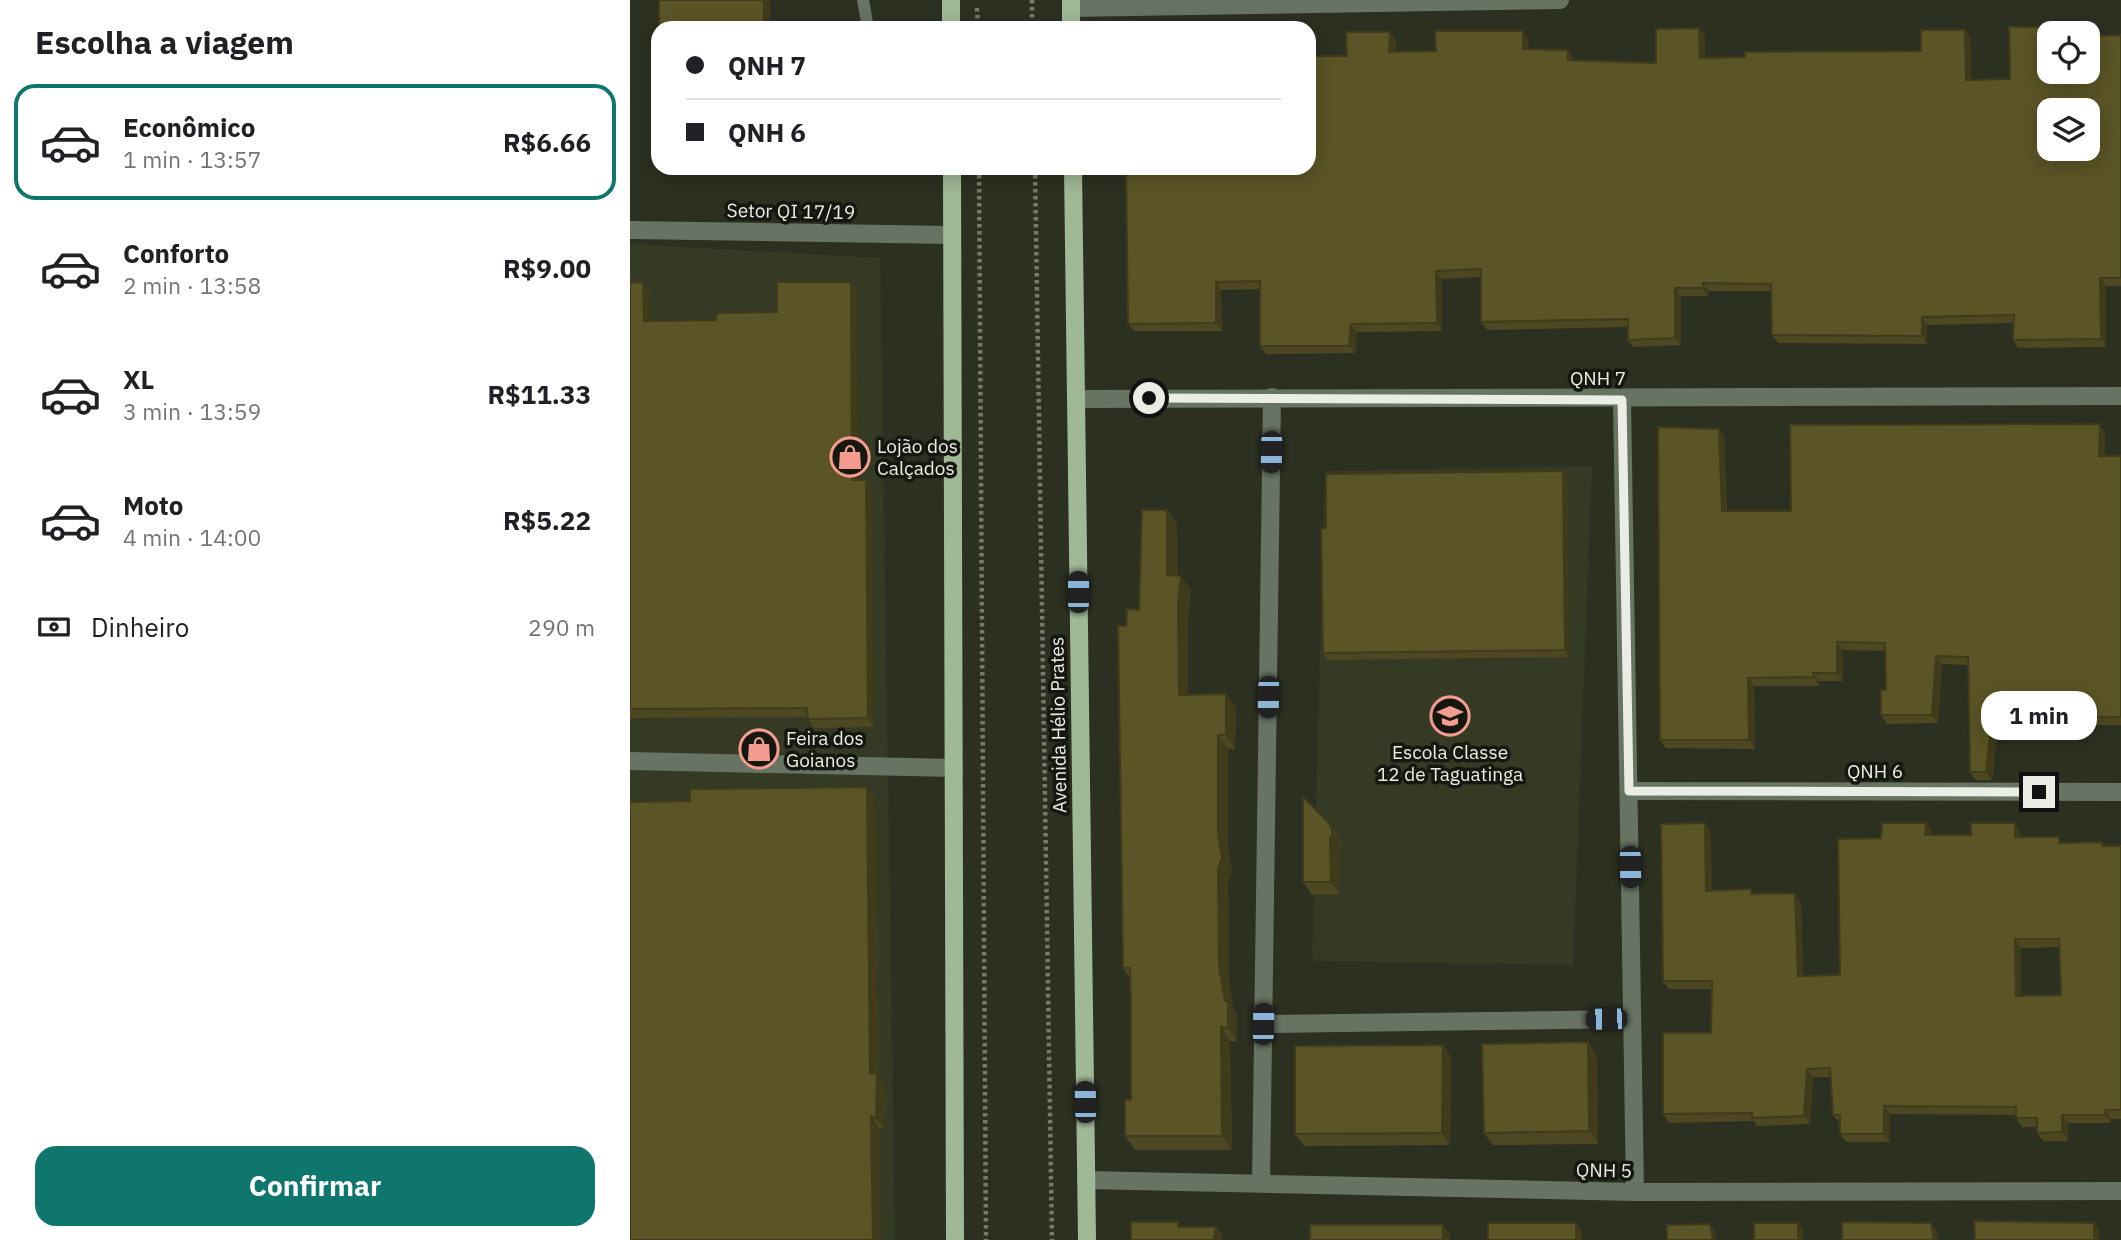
<!DOCTYPE html>
<html lang="pt">
<meta charset="utf-8">
<style>
:root{--surface:#fff;--page:#f2f2f2;--text:#202124;--muted:#757577;--line:#e0e0e0;--accent:#0f766e}
body{margin:0;font-family:"IBM Plex Sans",sans-serif;background:var(--page);color:var(--text);height:100vh;display:flex;flex-direction:column;font-size:26px;white-space:nowrap}
*{box-sizing:border-box;margin:0}
p{font-size:23px;color:var(--muted)}
.icon{flex:none;width:38px;height:38px;fill:none;stroke:currentColor;stroke-width:2;stroke-linecap:round;stroke-linejoin:round}
.map{position:relative;flex:1;overflow:hidden}
.sheet{display:flex;flex-direction:column;background:var(--surface);width:630px}
.sheet>*{flex:none}
.guide{position:absolute;left:21px;top:21px;width:665px;height:154px;border-radius:21px;box-shadow:0 4px 18px #0003;display:grid;align-content:center;height:154px;padding:0 35px;background:var(--surface)}
.tools{position:absolute;left:1407px;top:21px;display:grid;gap:14px}
.tools a{display:grid;place-items:center;width:63px;height:63px;border-radius:14px;background:var(--surface);box-shadow:0 4px 18px #0003;font-size:35px}
.end{position:absolute;width:32px;height:32px;margin:-16px;border:9px solid #eaede3;background:#111;box-shadow:0 0 0 4px #111}
.from{border-radius:50%}
.bubble{position:absolute;height:49px;border-radius:21px;background:var(--surface);box-shadow:0 4px 18px #0003;font-size:23px;font-weight:800;line-height:49px;text-align:center}
.car{position:absolute;width:21px;height:42px;margin:-21px -10px;border-radius:9px;box-shadow:0 0 5px 2px #0007;background:linear-gradient(#222 24%,#8ab4d8 0 40%,#222 0 76%,#8ab4d8 0 86%,#222 0)}
.guide b{display:flex;align-items:center;gap:24px;height:66px;font-size:26px}
.guide b+b{border-top:2px solid var(--line)}
.guide i{width:18px;height:18px;background:var(--text)}
ul{padding:0;list-style:none}
li{display:flex;align-items:center;gap:21px;height:116px;margin:0 14px 10px;padding:0 21px;border:4px solid transparent;border-radius:21px}
li div{flex:1}
li b{display:block;font-size:26px}
li em{font-style:normal;font-weight:800}
li.selected{border-color:var(--accent)}
li>.icon{width:63px;height:63px;stroke-width:1.5}
h2{padding:0 35px;font-size:32px;line-height:84px}
.pay{display:flex;align-items:center;gap:18px;height:77px;padding:0 35px;font-size:26px}
.pay p{margin-inline-start:auto}
.action{display:flex;gap:14px;margin-top:auto;padding:14px 35px}
.action a{flex:1;height:80px;border-radius:21px;background:var(--accent);color:#fff;font-size:28px;font-weight:800;line-height:80px;text-align:center}
main{display:flex;flex:1;min-height:0}
.map>svg:first-child{display:block}
.built{fill:#353a24}
.lines{fill:none;stroke-linecap:round;stroke-linejoin:round}
.path{stroke:#767a6d;stroke-width:4.5;stroke-dasharray:3.5 3.5;stroke-linecap:butt}
.service{stroke:#677363;stroke-width:12}
.minor{stroke:#677363;stroke-width:18}
.primary{stroke:#9fb896;stroke-width:18}
.wall{fill:#4d4821;fill-rule:evenodd}
.shaded-wall{fill:#3f3b1b}
.building{fill:#5a5426;stroke:#3f3b1b;stroke-width:2;fill-rule:evenodd}
.route{stroke:#eaede3;stroke-width:9}
.labels{text-anchor:middle;dominant-baseline:central;stroke-width:7;stroke-linejoin:round;paint-order:stroke}
.street-label{font-size:19px;fill:#eaede3;stroke:#151710}
.poi-label{font-size:19px;fill:#eaede3;stroke:#151710;text-anchor:start}
</style>
<main>
<section class="sheet">
<h2>Escolha a viagem</h2>
<ul>
<li class="selected"><svg class="icon" aria-label="car" viewBox="0 0 24 24"><path d="M5 17H2v-5l4-1 3-4h7l3 4 3 1v5h-3M9 17h6M6 11h13"/><circle cx="7" cy="17" r="2"/><circle cx="17" cy="17" r="2"/></svg><div><b>Econômico</b><p>1 min · 13:57</p></div><em>R$6.66</em></li>
<li><svg class="icon" aria-label="car" viewBox="0 0 24 24"><path d="M5 17H2v-5l4-1 3-4h7l3 4 3 1v5h-3M9 17h6M6 11h13"/><circle cx="7" cy="17" r="2"/><circle cx="17" cy="17" r="2"/></svg><div><b>Conforto</b><p>2 min · 13:58</p></div><em>R$9.00</em></li>
<li><svg class="icon" aria-label="car" viewBox="0 0 24 24"><path d="M5 17H2v-5l4-1 3-4h7l3 4 3 1v5h-3M9 17h6M6 11h13"/><circle cx="7" cy="17" r="2"/><circle cx="17" cy="17" r="2"/></svg><div><b>XL</b><p>3 min · 13:59</p></div><em>R$11.33</em></li>
<li><svg class="icon" aria-label="car" viewBox="0 0 24 24"><path d="M5 17H2v-5l4-1 3-4h7l3 4 3 1v5h-3M9 17h6M6 11h13"/><circle cx="7" cy="17" r="2"/><circle cx="17" cy="17" r="2"/></svg><div><b>Moto</b><p>4 min · 14:00</p></div><em>R$5.22</em></li>
</ul>
<div class="pay"><svg class="icon" aria-label="cash" viewBox="0 0 24 24"><path d="M3 7h18v10H3z"/><circle cx="12" cy="12" r="2"/></svg>Dinheiro<p>290 m</p></div>
<div class="action"><a>Confirmar</a></div>
</section>
<div class="map">
<svg width="1491" height="1240" viewBox="0 0 1491 1240">
<rect width="100%" height="100%" fill="#2c3021"/>
<g class="built">
<polygon points="0,244 250,258 265,1240 0,1240"/>
<polygon points="962,466 943,965 682,961 695,471"/>
</g>
<g class="lines">
<g class="path">
<polyline points="402,0 402,28"/>
<polyline points="347,8 348,28"/>
<polyline points="349,168 356,1240"/>
<polyline points="405,168 422,1240"/>
</g>
<polyline class="service" points="233,0 238,28"/>
<g class="minor">
<polyline points="441,8 930,0"/>
<polyline points="0,230 322,235"/>
<polyline points="446,399 1491,396"/>
<polyline points="992,400 1005,1192"/>
<polyline points="0,761 324,768"/>
<polyline points="999,791 1491,792"/>
<polyline points="633,1024 1002,1019"/>
<polyline points="456,1180 1005,1192 1491,1191"/>
<polyline points="631,1183 642,397"/>
</g>
<g class="primary">
<polyline points="321,0 321,28"/>
<polyline points="441,0 441,28"/>
<polyline points="322,168 325,1240"/>
<polyline points="443,168 457,1240"/>
</g>
</g>
<g class="wall">
<polygon points="1069,28 1075,36 1075,57 1115,57 1291,51 1340,37 1341,80 1380,79 1419,72 1491,35 1491,286 1476,286 1476,347 1388,348 1383,340 1384,323 1297,325 1297,344 1148,343 1142,335 1141,291 1078,291 1078,296 1051,296 1051,345 1003,347 998,340 998,327 857,330 851,322 851,277 812,279 812,331 727,332 725,353 636,354 630,346 630,289 591,290 592,331 504,331 498,324 717,56 766,40 765,52 806,51 893,31 898,39 898,50 943,58 943,61 1026,63"/>
<polygon points="0,278 4,283 13,282 20,292 20,321 86,320 147,312 221,282 227,291 228,480 236,480 242,489 244,727 184,728 177,717 0,718"/>
<polygon points="1089,429 1094,437 1097,511 1161,511 1475,433 1475,456 1491,456 1491,725 1368,726 1362,780 1346,780 1340,772 1338,665 1312,664 1308,723 1257,724 1251,715 1256,690 1255,651 1212,650 1213,681 1189,681 1189,686 1124,686 1125,749 1036,748 1030,740"/>
<polygon points="933,471 937,477 939,657 698,660 693,653 696,528"/>
<polygon points="537,510 547,524 547,576 561,590 558,617 558,695 596,694 606,707 605,749 598,749 598,848 602,871 598,883 599,979 603,1009 607,1015 607,1042 600,1041 602,1150 505,1150 495,1136 501,1100 500,978 493,968 509,610"/>
<polygon points="237,787 245,798 248,1075 255,1085 254,1129 249,1128 251,1240 60,801"/>
<path d="M1296 823 1301 831V835H1341L1390 831 1391 837 1433 843 1472 842 1475 846H1491V1119H1481V1123H1438V1141H1413L1407 1133V1127H1392L1386 1118V1115L1260 1114V1142H1216L1210 1134V1123L1203 1115 1200 1077H1183L1180 1124 1127 1126 1124 1121 1039 1123 1033 1114 1081 1033 1082 989H1039L1033 981 1081 832V890L1124 894 1171 902 1173 976 1210 975 1251 838ZM1429 947 1431 995 1391 996V948Z"/>
<polygon points="700,824 709,836 712,846 709,850 709,894 682,895 673,882"/>
<polygon points="813,1045 821,1057 820,1145 674,1146 665,1134"/>
<polygon points="967,1055 968,1144 863,1145 854,1133"/>
</g>
<g class="shaded-wall">
<rect x="134" y="0" width="6" height="28"/>
<polygon points="1069,28 1075,36 1075,65 1070,58"/>
<polygon points="1335,30 1340,37 1341,88 1336,80"/>
<polygon points="893,31 898,39 899,57 893,49"/>
<polygon points="760,32 766,40 765,60 759,52"/>
<polygon points="938,50 943,58 943,68 938,60"/>
<polygon points="806,271 812,279 812,331 807,323"/>
<polygon points="1470,278 1476,286 1476,347 1471,339"/>
<polygon points="13,282 20,292 20,330 14,321"/>
<polygon points="221,282 227,291 228,489 222,480"/>
<polygon points="586,282 591,290 592,331 586,323"/>
<polygon points="1073,283 1078,291 1078,296 1073,288"/>
<polygon points="1045,288 1051,296 1051,345 1045,338"/>
<polygon points="1292,317 1297,325 1297,344 1292,336"/>
<polygon points="721,324 727,332 725,353 719,346"/>
<polygon points="1470,424 1475,433 1475,465 1469,456"/>
<polygon points="1089,429 1094,437 1097,519 1092,511"/>
<polygon points="933,471 937,477 939,657 935,650"/>
<polygon points="236,480 242,489 244,727 238,718"/>
<polygon points="537,510 547,524 546,589 537,575"/>
<polygon points="551,576 561,590 558,617 558,709 549,695 548,603"/>
<polygon points="1207,642 1212,650 1213,681 1207,673"/>
<polygon points="1306,656 1312,664 1308,723 1302,715"/>
<polygon points="1183,673 1189,681 1189,686 1183,677"/>
<polygon points="1118,678 1124,686 1125,749 1119,740"/>
<polygon points="596,694 606,707 605,749 596,735"/>
<polygon points="1362,718 1368,726 1362,780 1356,772"/>
<polygon points="588,735 598,749 598,848 602,871 598,883 599,979 603,1009 607,1015 607,1042 598,1028 589,966"/>
<polygon points="237,787 245,798 248,1075 255,1085 254,1129 246,1118 240,1073"/>
<polygon points="1075,823 1081,832 1082,899 1076,891"/>
<polygon points="1296,823 1301,831 1301,843 1295,835"/>
<polygon points="1385,823 1390,831 1391,845 1385,837"/>
<polygon points="700,824 709,836 712,846 709,850 709,894 701,882"/>
<polygon points="1165,893 1171,902 1173,984 1168,976"/>
<polygon points="1385,939 1391,948 1391,1004 1386,996"/>
<polygon points="591,1027 600,1041 602,1150 592,1136"/>
<polygon points="958,1042 967,1055 968,1144 959,1131"/>
<polygon points="813,1045 821,1057 820,1145 812,1133"/>
<polygon points="1177,1069 1183,1077 1180,1124 1174,1116"/>
<polygon points="1254,1106 1260,1114 1260,1142 1254,1134"/>
<polygon points="1475,1110 1481,1119 1481,1123 1475,1115"/>
<polygon points="1432,1115 1438,1123 1438,1141 1432,1132"/>
<polygon points="241,1116 249,1128 251,1240 243,1240"/>
<polygon points="946,1223 952,1232 952,1240 946,1240"/>
<polygon points="1168,1223 1173,1230 1173,1240 1168,1240"/>
<polygon points="1301,1223 1306,1230 1308,1240 1304,1240"/>
<polygon points="1464,1223 1469,1230 1469,1240 1464,1240"/>
<polygon points="1080,1224 1085,1231 1086,1240 1083,1240"/>
<polygon points="813,1225 820,1234 820,1240 813,1240"/>
<polygon points="586,1227 593,1236 592,1240 584,1240"/>
</g>
<g class="building">
<rect x="29" y="0" width="105" height="28"/>
<path d="M1379 27H1424V33H1419V72H1458V36L1491 35V278H1470L1471 339 1383 340 1384 315 1292 317V336L1142 335 1141 284 1073 283V288H1045V338L998 340V319L851 322V269L806 271 807 323 721 324 719 346H630V281L586 282V323L498 324 496 168H679V56H717L716 32H760L759 52 806 51 805 31H893V49L938 50V60L1026 63V29L1069 28 1070 58 1115 57V52L1291 51V30H1335L1336 80 1380 79ZM1419 110H1458V149H1419Z"/>
<polygon points="0,278 1,278 1,283 13,282 14,321 86,320 86,313 147,312 147,282 221,282 222,480 236,480 238,718 178,719 177,708 0,709"/>
<polygon points="1470,424 1469,456 1491,456 1491,717 1362,718 1356,772 1340,772 1338,657 1306,656 1302,715 1251,715 1251,690 1256,690 1255,643 1207,642 1207,673 1183,673 1183,677 1118,678 1119,740 1030,740 1028,427 1089,429 1092,511 1161,511 1160,425"/>
<polygon points="933,471 935,650 693,653 691,528 696,528 696,474"/>
<polygon points="512,510 537,510 537,575 551,576 548,603 549,695 596,694 596,735 588,735 588,834 592,857 588,869 589,966 595,1001 598,1001 598,1028 591,1027 592,1136 495,1136 495,1100 501,1100 501,1004 500,968 493,968 488,626 496,626 497,609 509,610"/>
<polygon points="237,787 240,1073 247,1074 246,1118 241,1116 243,1240 0,1240 0,802 60,801 60,789"/>
<polygon points="673,797 700,824 703,834 700,837 701,882 673,882"/>
<path d="M1075 823 1076 891 1121 889V894L1165 893 1168 976 1210 975 1208 839 1251 838 1252 823H1296L1295 835H1341V823H1385V837H1429V843L1472 842V846H1491V1110H1475V1115H1432V1132L1407 1133V1118H1386V1107L1254 1106V1134H1210V1115H1203L1200 1068 1177 1069 1174 1116 1122 1118V1113L1033 1114V1033H1081L1082 981H1033L1031 824ZM1385 939H1429L1431 995 1386 996Z"/>
<polygon points="958,1042 959,1131 854,1133 852,1044"/>
<polygon points="813,1045 812,1133 665,1134 665,1046"/>
<polygon points="1344,1221 1464,1223 1464,1240 1345,1240"/>
<polygon points="501,1222 548,1222 548,1227 586,1227 584,1240 501,1240"/>
<polygon points="1212,1222 1301,1223 1304,1240 1212,1240"/>
<rect x="858" y="1223" width="88" height="17"/>
<rect x="1124" y="1223" width="44" height="17"/>
<polygon points="1080,1224 1083,1240 1037,1240 1037,1225"/>
<rect x="680" y="1225" width="133" height="15"/>
</g>
<g class="lines">
<polyline class="route" points="519,398 992,400 999,791 1409,792"/>
</g>
<defs>
<g id="shop-ring" transform="scale(2.0125)"><circle r="9.5" fill="#151710" stroke="#f59c90" stroke-width="1.5"/><path d="M-5-2.5h2.3a2.7 3.5 0 0 1 5.4 0H5L5.5 6h-11ZM-1.5-2.5h3a1.5 2.3 0 0 0-3 0Z" fill="#f59c90"/></g>
<g id="school-ring" transform="scale(2.0125)"><circle r="9.5" fill="#151710" stroke="#f59c90" stroke-width="1.5"/><path d="M0-5L7-2L0 1L-7-2ZM-4 1L0 2.5L4 1V4Q0 6-4 4Z" fill="#f59c90"/></g>
</defs>
<g fill-rule="evenodd">
<use href="#shop-ring" x="220" y="457"/>
<use href="#school-ring" x="820" y="716"/>
<use href="#shop-ring" x="129" y="749"/>
</g>
<g class="labels">
<g class="street-label">
<text transform="translate(161 211) rotate(1)">Setor QI 17/19</text>
<text x="968" y="378">QNH 7</text>
<text transform="translate(428 725) rotate(-91)">Avenida Hélio Prates</text>
<text x="1245" y="771">QNH 6</text>
<text transform="translate(974 1170) rotate(1)">QNH 5</text>
</g>
<g class="poi-label">
<text x="247" y="446">Lojão dos<tspan x="247" dy="22">Calçados</tspan></text>
<text x="156" y="738">Feira dos<tspan x="156" dy="22">Goianos</tspan></text>
<text x="820" y="752" text-anchor="middle">Escola Classe<tspan x="820" dy="22">12 de Taguatinga</tspan></text>
</g>
</g>
</svg>
<div class="tools">
<a><svg class="icon" aria-label="locate" viewBox="0 0 24 24"><circle cx="12" cy="12" r="6"/><path d="M12 2v4M12 18v4M2 12h4M18 12h4"/></svg></a>
<a><svg class="icon" aria-label="layers" viewBox="0 0 24 24"><path d="M12 4l9 5-9 5-9-5zM3 14l9 5 9-5"/></svg></a>
</div>
<i class="end from" style="left:519px;top:398px"></i>
<i class="end" style="left:1409px;top:792px"></i>
<div class="bubble" style="left:1351px;top:691px;width:116px">1 min</div>
<i class="car" style="left:641px;top:452px;rotate:181deg"></i>
<i class="car" style="left:448px;top:592px;rotate:0deg"></i>
<i class="car" style="left:638px;top:697px;rotate:181deg"></i>
<i class="car" style="left:1000px;top:867px;rotate:179deg"></i>
<i class="car" style="left:976px;top:1019px;rotate:269deg"></i>
<i class="car" style="left:633px;top:1024px;rotate:1deg"></i>
<i class="car" style="left:455px;top:1102px;rotate:359deg"></i>
<div class="guide">
<b><i class="from"></i>QNH 7</b>
<b><i></i>QNH 6</b>
</div>
</div>
</main>
